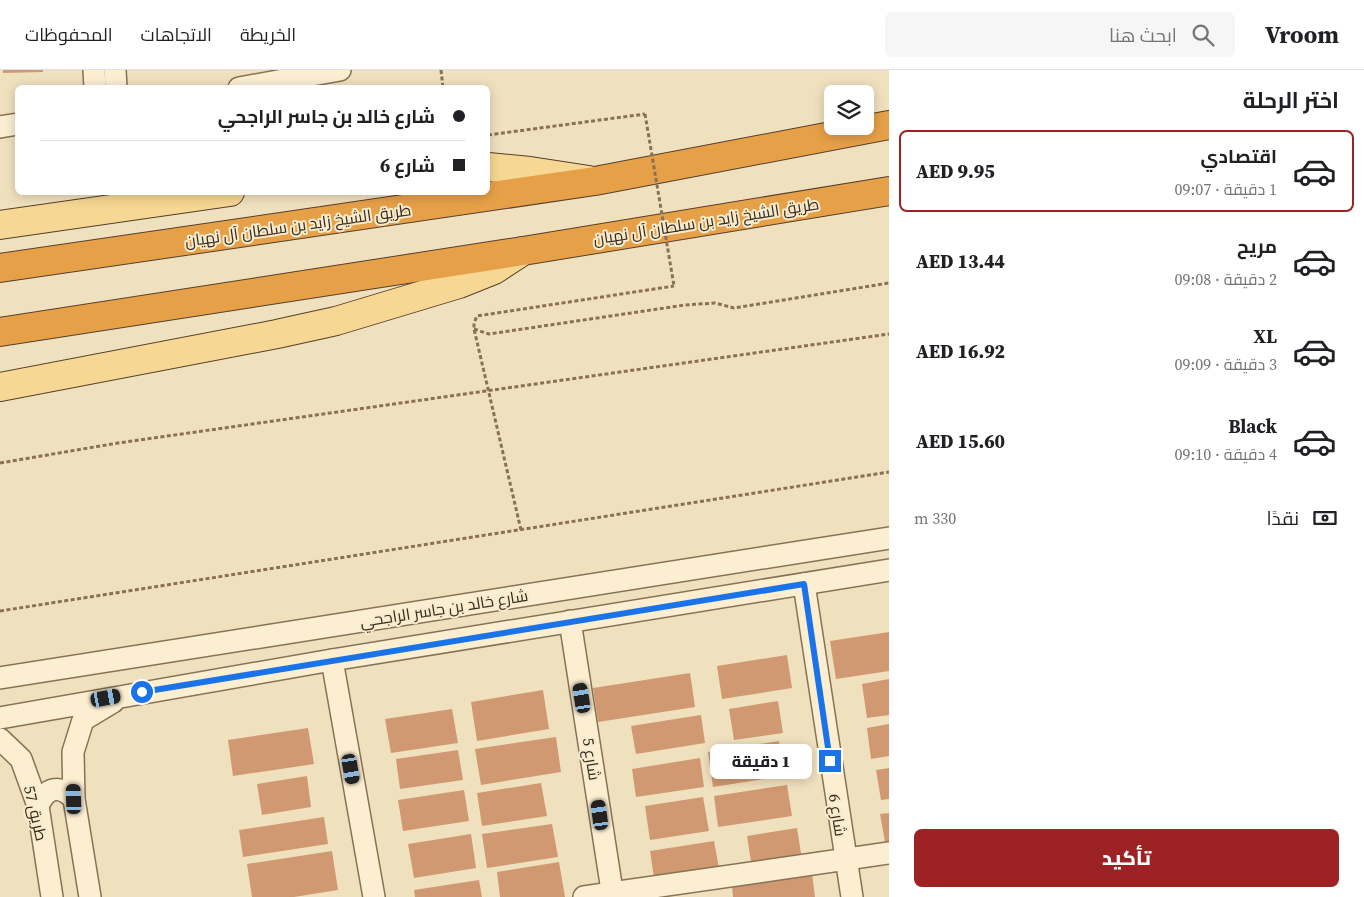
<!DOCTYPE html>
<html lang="ar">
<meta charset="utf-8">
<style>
:root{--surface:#fff;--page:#f6f6f6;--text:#202124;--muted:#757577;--line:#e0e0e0;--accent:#9c2224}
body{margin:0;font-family:"Source Serif 4",Cairo,serif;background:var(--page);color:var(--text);direction:rtl;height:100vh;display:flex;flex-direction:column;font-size:19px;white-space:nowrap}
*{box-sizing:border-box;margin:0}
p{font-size:16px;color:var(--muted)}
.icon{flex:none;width:28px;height:28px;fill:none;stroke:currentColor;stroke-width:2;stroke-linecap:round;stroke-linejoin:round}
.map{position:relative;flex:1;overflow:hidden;direction:ltr}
.details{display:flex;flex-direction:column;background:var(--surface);width:475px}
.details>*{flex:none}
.banner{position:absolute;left:15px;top:15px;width:475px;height:110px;border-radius:8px;box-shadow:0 2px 12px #0003;direction:rtl;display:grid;align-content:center;height:110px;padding:0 25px;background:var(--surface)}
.controls{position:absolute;left:824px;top:15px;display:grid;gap:10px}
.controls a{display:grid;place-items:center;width:50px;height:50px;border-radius:8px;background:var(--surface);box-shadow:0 2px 12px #0003;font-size:25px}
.end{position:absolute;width:22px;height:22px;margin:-11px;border:6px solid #1a73e8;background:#fff;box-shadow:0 0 0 2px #fff}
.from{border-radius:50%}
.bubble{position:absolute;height:35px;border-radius:8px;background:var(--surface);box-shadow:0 2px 12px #0003;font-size:16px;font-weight:800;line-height:35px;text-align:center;direction:rtl}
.car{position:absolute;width:15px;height:30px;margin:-15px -8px;border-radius:6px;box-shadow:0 0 4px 1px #0007;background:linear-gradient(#222 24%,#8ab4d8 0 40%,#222 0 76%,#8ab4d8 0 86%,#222 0)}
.banner b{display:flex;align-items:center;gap:18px;height:48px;font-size:19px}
.banner b+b{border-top:1px solid var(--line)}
.banner i{width:12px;height:12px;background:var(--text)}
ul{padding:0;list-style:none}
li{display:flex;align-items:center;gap:15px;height:82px;margin:0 10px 8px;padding:0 15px;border:2px solid transparent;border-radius:8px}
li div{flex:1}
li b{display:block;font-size:19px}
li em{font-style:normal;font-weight:800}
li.current{border-color:var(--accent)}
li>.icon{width:45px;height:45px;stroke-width:1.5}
h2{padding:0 25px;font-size:22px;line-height:60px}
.pay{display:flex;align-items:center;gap:12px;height:55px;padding:0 25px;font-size:19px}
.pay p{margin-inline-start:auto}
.primary-button{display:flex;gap:10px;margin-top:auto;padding:10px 25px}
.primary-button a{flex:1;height:58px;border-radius:8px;background:var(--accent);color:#fff;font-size:20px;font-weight:800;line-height:58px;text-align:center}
header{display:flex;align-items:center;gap:30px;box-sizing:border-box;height:70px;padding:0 25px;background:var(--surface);border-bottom:1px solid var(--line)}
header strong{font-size:24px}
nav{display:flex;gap:28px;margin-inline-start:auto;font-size:18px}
.search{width:350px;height:45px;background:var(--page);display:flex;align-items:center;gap:12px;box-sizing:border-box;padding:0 18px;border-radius:8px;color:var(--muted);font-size:19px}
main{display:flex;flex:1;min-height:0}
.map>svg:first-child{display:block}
.building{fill:#d19971}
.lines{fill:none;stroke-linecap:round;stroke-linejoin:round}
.minor-casing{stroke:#897156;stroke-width:24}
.major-casing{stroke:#563f2b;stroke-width:30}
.highway-casing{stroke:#563f2b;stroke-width:30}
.path{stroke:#897156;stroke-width:3;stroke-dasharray:4 2.5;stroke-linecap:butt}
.minor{stroke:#fbeed1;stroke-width:21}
.major{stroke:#f6d793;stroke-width:28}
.highway{stroke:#e6a048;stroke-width:28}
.path-bridge{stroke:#897156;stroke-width:3;stroke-dasharray:4 2.5;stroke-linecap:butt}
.route{stroke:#1a73e8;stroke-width:6}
.labels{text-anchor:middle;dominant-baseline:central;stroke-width:4;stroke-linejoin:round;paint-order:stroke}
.street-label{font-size:16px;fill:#38291b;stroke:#f7ebce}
</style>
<header>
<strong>Vroom</strong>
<div class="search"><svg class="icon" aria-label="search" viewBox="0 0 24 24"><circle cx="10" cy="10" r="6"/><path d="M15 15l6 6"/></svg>ابحث هنا</div>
<nav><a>الخريطة</a><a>الاتجاهات</a><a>المحفوظات</a></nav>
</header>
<main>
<section class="details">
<h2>اختر الرحلة</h2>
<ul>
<li class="current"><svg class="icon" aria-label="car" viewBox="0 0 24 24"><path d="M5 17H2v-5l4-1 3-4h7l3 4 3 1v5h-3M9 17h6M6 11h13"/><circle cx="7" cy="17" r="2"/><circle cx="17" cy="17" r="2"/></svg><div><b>اقتصادي</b><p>1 دقيقة · 09:07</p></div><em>AED 9.95</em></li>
<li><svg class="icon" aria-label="car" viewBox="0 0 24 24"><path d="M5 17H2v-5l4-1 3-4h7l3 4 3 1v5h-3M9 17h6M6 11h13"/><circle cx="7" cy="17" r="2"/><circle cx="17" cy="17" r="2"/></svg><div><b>مريح</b><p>2 دقيقة · 09:08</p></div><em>AED 13.44</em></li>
<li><svg class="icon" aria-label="car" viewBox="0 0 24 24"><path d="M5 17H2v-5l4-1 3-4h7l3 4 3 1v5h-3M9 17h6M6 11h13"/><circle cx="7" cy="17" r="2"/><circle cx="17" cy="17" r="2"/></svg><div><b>XL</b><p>3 دقيقة · 09:09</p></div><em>AED 16.92</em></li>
<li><svg class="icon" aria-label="car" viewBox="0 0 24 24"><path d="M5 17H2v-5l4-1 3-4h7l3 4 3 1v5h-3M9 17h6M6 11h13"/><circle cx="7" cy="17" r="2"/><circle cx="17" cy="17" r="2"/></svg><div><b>Black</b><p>4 دقيقة · 09:10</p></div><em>AED 15.60</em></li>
</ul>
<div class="pay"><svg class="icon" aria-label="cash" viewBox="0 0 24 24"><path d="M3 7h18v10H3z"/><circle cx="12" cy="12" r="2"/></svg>نقدًا<p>330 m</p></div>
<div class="primary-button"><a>تأكيد</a></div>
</section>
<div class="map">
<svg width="889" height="827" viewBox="0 0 889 827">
<rect width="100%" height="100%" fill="#f0e1be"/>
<g class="building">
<polygon points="3,0 43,0 43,2 3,3"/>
<polygon points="889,562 889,601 836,609 830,571"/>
<polygon points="787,585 792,618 722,629 717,596"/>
<polygon points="690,603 695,637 598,652 593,618"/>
<polygon points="889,609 889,645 867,648 862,614"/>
<polygon points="543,620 549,659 477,671 471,632"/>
<polygon points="778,631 783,663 734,670 729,639"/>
<polygon points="452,639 458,673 391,683 385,649"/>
<polygon points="701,645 705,673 636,684 631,656"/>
<polygon points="889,654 889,686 871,689 867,658"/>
<polygon points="308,658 314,694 233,706 228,670"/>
<polygon points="556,667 561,702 481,715 475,679"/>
<polygon points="779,671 784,706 713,717 708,682"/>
<polygon points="458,680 463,710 400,719 396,689"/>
<polygon points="700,688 704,717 636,727 632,699"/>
<polygon points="889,698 889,729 881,730 876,700"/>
<polygon points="307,706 311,737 262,745 257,714"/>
<polygon points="541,713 547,746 482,756 477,723"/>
<polygon points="787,715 792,746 718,757 714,726"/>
<polygon points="464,720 469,751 403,761 398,730"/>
<polygon points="703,727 709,761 650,770 645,736"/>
<polygon points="889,743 889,777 886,778 880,744"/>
<polygon points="324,747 328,774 243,787 239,760"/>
<polygon points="552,754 558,787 487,798 482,764"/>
<polygon points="797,758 802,790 752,798 747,766"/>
<polygon points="471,764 476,798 414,808 408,774"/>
<polygon points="714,771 719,798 654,808 650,781"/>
<polygon points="332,781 338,820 294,827 252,827 247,794"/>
<polygon points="559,792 565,827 500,827 497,802"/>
<polygon points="812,803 815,827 733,827 732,816"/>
<polygon points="479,810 482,827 415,827 414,820"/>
</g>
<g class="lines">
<g class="minor-casing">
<g id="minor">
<polyline points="94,0 95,18"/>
<polyline points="115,0 116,18"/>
<polyline points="239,18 340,0"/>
<polyline points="0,57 18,54"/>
<polyline points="804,514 852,827"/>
<polyline points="570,551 613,827"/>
<polyline points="332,590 374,827"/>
<polyline points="0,608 889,468"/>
<polyline points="0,648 332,590 889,500"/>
<polyline points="0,669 21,689 38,736 52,827"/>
<path d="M38 736C46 717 60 714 74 729"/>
<polyline points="90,827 74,729 73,682 83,650 113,632"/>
<polyline points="584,827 889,783"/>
</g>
</g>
<g class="major-casing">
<g id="major">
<polyline points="488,97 530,101 589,110"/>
<polyline points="0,155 230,122"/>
<polyline points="0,317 277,264 336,251 459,214 494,200 523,181"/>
</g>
</g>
<g class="highway-casing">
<g id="highway">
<polyline points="0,198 595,111 889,55"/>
<polyline points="0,262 523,181 889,121"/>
</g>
</g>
<g class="path">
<polyline points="441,0 443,18"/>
<polyline points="488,65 645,44"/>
<polyline points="474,259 489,264 685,235 715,233 734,238 889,213"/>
<polyline points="0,393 118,373 889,264"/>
<polyline points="521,460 474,259 474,253 477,246 674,216"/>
<polyline points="0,541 889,402"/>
</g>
<use href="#minor" class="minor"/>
<use href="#major" class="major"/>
<use href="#highway" class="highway"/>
<polyline class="path-bridge" points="645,44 674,216"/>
</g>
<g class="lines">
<polyline class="route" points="142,622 804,514 830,691"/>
</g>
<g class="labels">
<g class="street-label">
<text transform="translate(706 151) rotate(-9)">طريق الشيخ زايد بن سلطان آل نهيان</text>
<text transform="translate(298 155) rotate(-8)">طريق الشيخ زايد بن سلطان آل نهيان</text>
<text transform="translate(444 538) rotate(-9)">شارع خالد بن جاسر الراجحي</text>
<text transform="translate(592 689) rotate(81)">شارع 5</text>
<text transform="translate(36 743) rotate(77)">طريق 57</text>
<text transform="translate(838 745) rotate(81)">شارع 6</text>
</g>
</g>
</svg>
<div class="controls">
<a><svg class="icon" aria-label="layers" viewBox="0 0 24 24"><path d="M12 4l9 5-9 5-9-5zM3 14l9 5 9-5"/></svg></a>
</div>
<i class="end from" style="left:142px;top:622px"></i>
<i class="end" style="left:830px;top:691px"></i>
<div class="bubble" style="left:710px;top:674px;width:102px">1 دقيقة</div>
<i class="car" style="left:106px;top:628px;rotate:80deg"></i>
<i class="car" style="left:582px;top:628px;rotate:351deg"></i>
<i class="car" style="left:351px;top:699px;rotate:170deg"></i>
<i class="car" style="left:74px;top:729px;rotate:358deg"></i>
<i class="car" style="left:600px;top:745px;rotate:352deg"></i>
<div class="banner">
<b><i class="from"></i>شارع خالد بن جاسر الراجحي</b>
<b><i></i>شارع 6</b>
</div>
</div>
</main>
